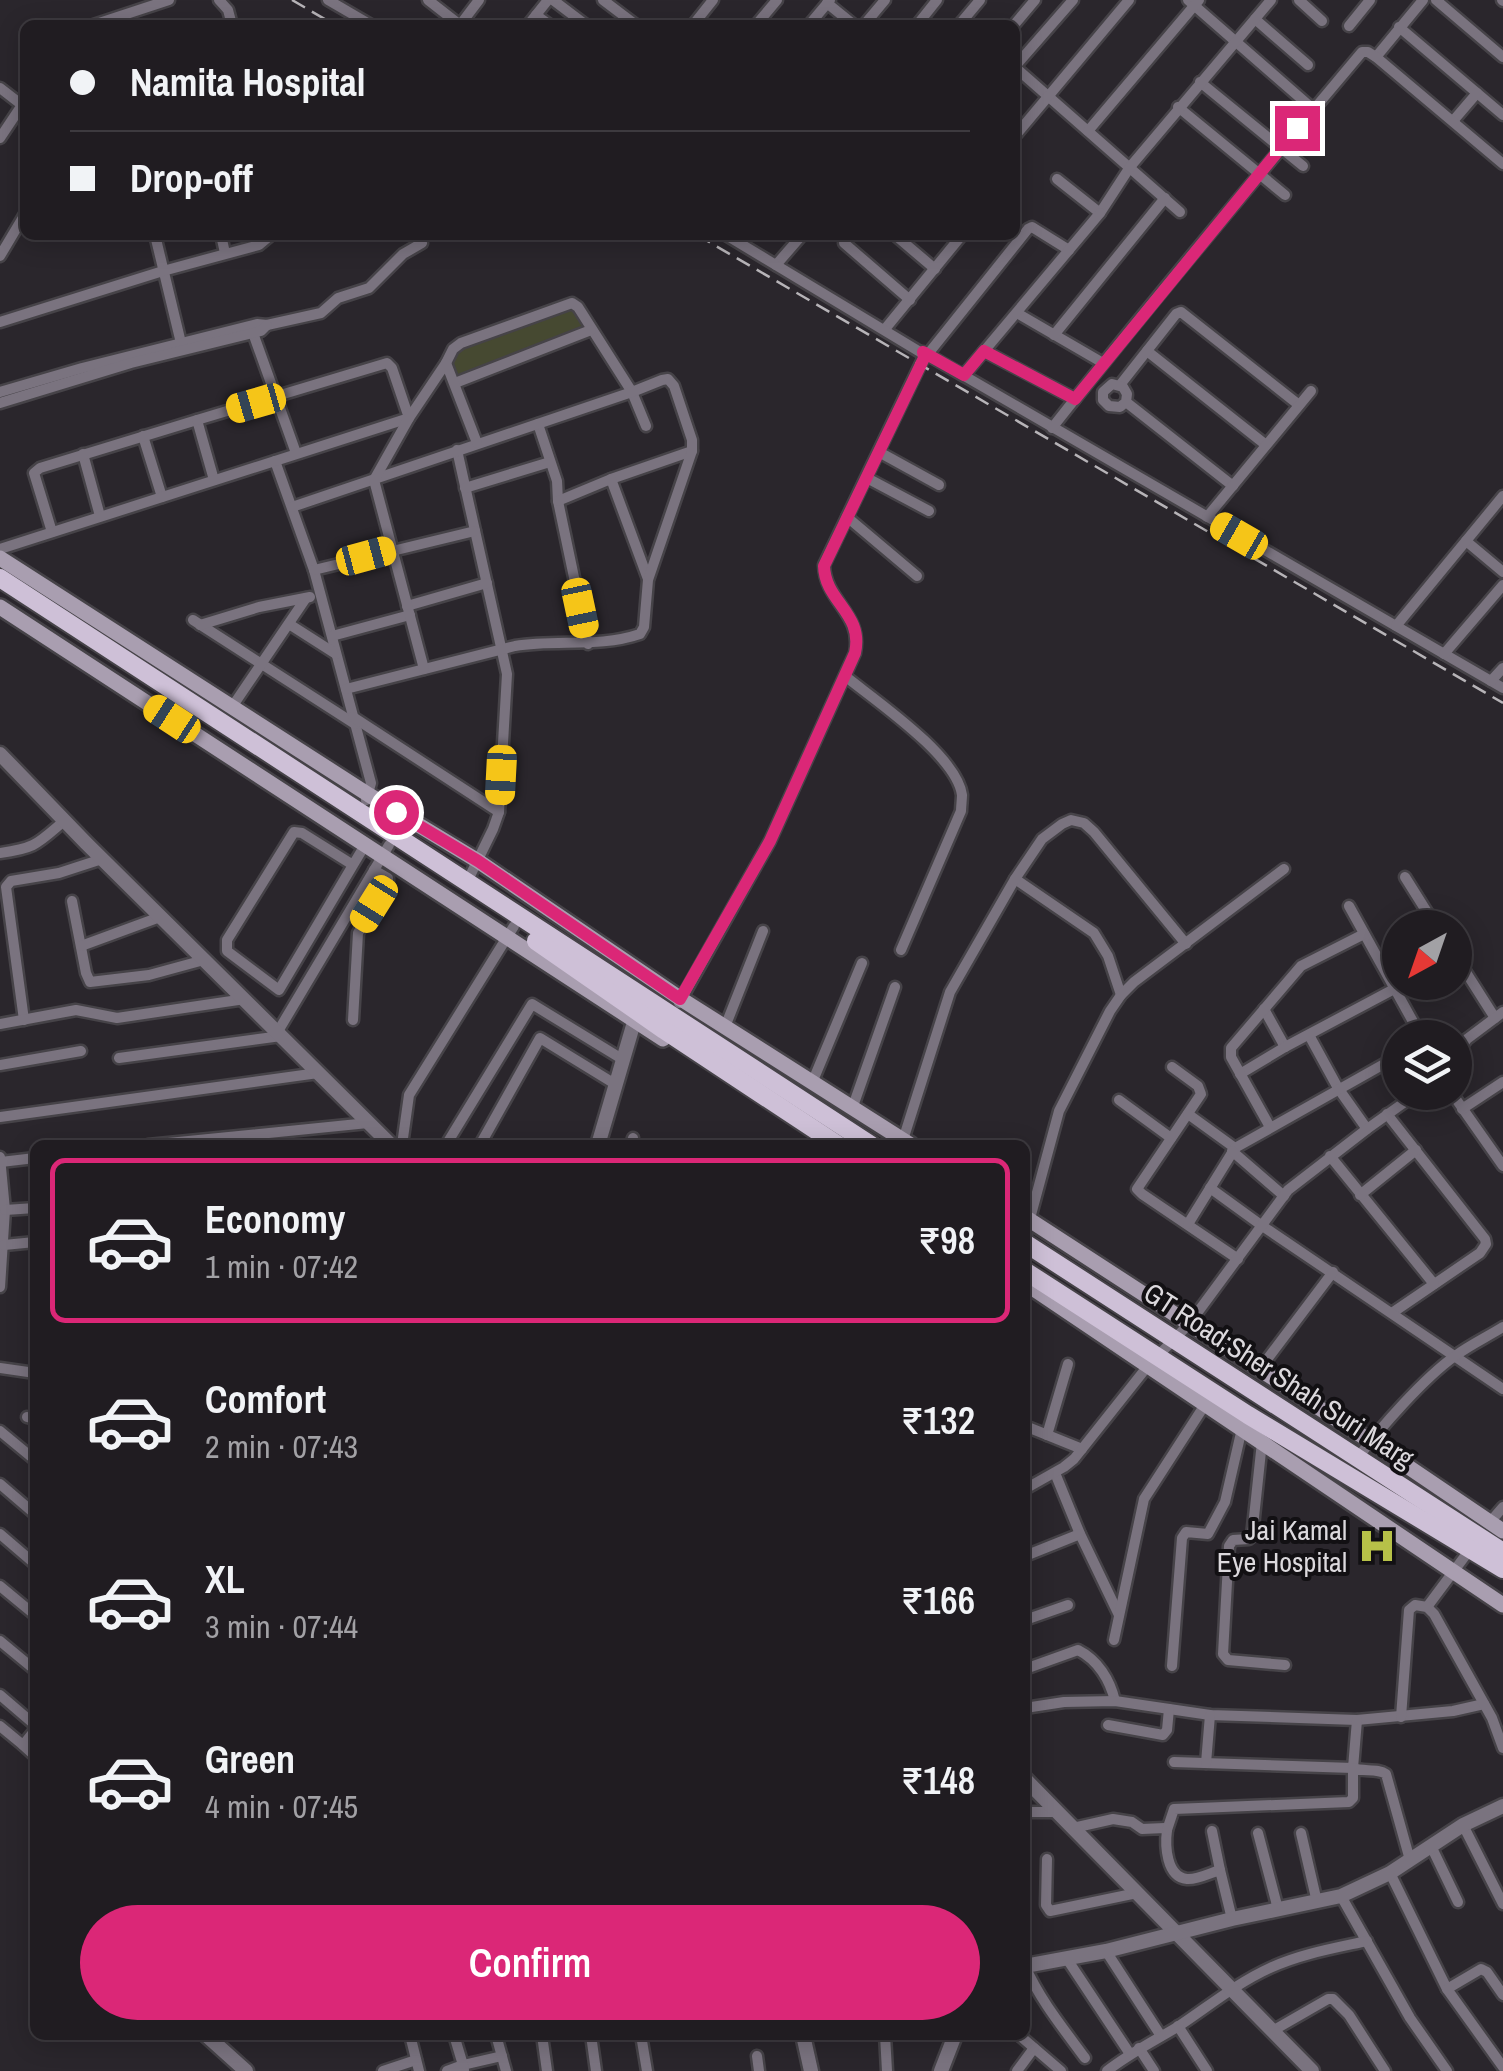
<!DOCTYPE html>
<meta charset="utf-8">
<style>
:root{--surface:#201c21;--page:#28252a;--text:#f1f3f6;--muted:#a2a1a5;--line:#3d3a3f;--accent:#db2777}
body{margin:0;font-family:"Archivo Narrow",sans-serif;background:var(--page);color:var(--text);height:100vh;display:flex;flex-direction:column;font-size:38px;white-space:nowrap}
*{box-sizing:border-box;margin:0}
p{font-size:32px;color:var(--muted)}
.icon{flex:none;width:55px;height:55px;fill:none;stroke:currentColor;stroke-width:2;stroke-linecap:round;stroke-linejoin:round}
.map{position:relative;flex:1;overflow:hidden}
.drawer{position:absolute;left:30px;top:1140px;width:1000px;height:900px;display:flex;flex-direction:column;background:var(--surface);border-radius:15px;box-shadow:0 5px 25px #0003,0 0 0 2px var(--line)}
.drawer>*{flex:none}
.guide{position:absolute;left:20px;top:20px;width:1000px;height:220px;border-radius:15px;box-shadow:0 5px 25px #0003,0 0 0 2px var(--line);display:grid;align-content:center;height:220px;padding:0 50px;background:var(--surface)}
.needle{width:65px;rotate:220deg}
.buttons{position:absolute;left:1382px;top:910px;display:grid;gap:20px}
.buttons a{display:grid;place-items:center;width:90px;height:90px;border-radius:50%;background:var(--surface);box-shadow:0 5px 25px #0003,0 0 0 2px var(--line);font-size:50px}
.end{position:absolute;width:45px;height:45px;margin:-22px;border:12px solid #db2777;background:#fff;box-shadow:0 0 0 5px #fff}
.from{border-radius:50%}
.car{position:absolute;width:30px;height:60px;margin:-30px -15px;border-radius:12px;box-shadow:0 0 8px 2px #0007;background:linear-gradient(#f5c518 24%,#345 0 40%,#f5c518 0 76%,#345 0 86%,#f5c518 0)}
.guide b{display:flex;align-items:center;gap:35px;height:95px;font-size:38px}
.guide b+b{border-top:2px solid var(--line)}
.guide i{width:25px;height:25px;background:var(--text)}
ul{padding:18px 0 0;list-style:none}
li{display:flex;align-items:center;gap:30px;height:165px;margin:0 20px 15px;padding:0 30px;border:5px solid transparent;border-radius:15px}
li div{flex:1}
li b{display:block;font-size:38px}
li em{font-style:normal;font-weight:600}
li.on{border-color:var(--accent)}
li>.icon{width:90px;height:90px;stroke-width:1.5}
.primary-button{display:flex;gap:20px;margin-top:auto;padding:20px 50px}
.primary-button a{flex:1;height:115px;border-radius:60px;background:var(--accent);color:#fff;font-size:40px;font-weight:600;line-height:115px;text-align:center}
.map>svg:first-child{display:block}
.green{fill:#464931}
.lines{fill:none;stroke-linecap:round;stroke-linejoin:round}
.minor-casing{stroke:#464348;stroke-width:15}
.tertiary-casing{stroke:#464348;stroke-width:19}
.secondary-casing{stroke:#464348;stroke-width:20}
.primary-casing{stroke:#464348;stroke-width:22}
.minor{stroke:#7a737f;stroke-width:10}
.tertiary{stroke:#7a737f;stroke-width:14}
.secondary{stroke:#a99eb0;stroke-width:15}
.primary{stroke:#cec0d7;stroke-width:18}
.rail{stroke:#b7b4b8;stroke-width:2.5;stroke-dasharray:15 8;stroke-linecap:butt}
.route{stroke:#db2777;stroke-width:12}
.labels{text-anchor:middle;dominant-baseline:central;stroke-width:8;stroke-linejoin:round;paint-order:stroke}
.street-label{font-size:28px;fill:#dcd9dd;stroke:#121013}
.poi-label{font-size:28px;fill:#dcd9dd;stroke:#121013;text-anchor:end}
</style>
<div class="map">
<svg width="1503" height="2071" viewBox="0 0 1503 2071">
<rect width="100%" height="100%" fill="#2a262c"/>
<polygon class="green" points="573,306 585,330 459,376 452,364 455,350"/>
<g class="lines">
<g class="minor-casing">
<g id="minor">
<polyline points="219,0 228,10 232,25"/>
<polyline points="328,0 371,25"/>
<polyline points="428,0 460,25"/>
<polyline points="553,0 586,25"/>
<polyline points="603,0 636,25"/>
<polyline points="1073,0 1018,63 1016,68 1180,212"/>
<polyline points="1188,0 1313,109"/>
<polyline points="1299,0 1322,21"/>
<polyline points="1436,0 1503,57"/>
<polyline points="1502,0 1503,1"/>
<polyline points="827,3 854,25"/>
<polyline points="536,15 550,25"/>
<polyline points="1255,19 1308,65"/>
<polyline points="93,25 169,0"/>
<polyline points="460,25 479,0"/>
<polyline points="528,25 548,0"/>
<polyline points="693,25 713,0"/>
<polyline points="756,25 777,0"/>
<polyline points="809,25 830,0"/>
<polyline points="864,25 885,0"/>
<polyline points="917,25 937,0"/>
<polyline points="959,25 980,0"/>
<polyline points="1014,25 1035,0"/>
<polyline points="1349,26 1370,0"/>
<polyline points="1399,27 1503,115"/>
<polyline points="1376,57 1423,0"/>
<polyline points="1200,82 1303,166"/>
<polyline points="0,88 22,105 0,138"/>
<polyline points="1178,107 1285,195"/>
<polyline points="1453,121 1477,93"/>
<polyline points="1088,131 1199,0"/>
<polyline points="1015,136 1129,0"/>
<polyline points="1057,179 1100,213 1130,167 1271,0"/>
<polyline points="155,235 181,343"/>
<polyline points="221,235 225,253"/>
<polyline points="895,235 935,269"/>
<polyline points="844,243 910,300"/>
<polyline points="0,256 25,214"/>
<polyline points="776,265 802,235"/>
<polyline points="1017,313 1103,363"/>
<polyline points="0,322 163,271 259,245 271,235"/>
<polyline points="885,329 962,235"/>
<polyline points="253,333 296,453"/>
<polyline points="1054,335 1165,198"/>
<polyline points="984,351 1075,399"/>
<polyline points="1147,351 1266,445"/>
<polyline points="923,352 1503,688"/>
<polyline points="928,354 1028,229 1032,227 1069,250"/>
<polyline points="446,363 453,349 461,343 572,303 578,307 632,392 646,426"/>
<polyline points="964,375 1100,213"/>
<polyline points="455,383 591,330"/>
<polyline points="1120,385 1176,314 1181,312 1299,405"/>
<polyline points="0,392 82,368 257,324 267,325 321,313 338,298 369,288 403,254 422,243"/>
<polyline points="1126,402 1120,407 1109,406 1103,400 1103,392 1112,384 1123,387 1127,394 1126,402 1233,486"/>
<polyline points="0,403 131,363 253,333 261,331 267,325"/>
<polyline points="538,424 557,481 558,501 588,644"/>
<path d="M1052 428C1153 300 1257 177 1362 52H1368L1376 57 1503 164"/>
<polyline points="143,436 162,497"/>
<polyline points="457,450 507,674 499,812 493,829 467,882"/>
<polyline points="879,452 939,485"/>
<polyline points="83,454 100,516"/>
<polyline points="275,461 314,570 371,783 366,800"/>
<polyline points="867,478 929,511"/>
<polyline points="611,479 692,451"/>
<polyline points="465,488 550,462"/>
<polyline points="558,501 611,479 648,579"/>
<path d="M292 507 632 392 662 380 668 379 674 386 692 440V451L648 580 644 627 640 634C599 648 557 639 515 646L346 689"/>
<polyline points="847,517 917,576"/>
<polyline points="1207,517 1311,391"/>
<polyline points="52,532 34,473 40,468 197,420 214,480"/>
<polyline points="1466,541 1503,572"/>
<polyline points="0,549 409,418 392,368 387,363 197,420"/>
<polyline points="314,570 475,531"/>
<polyline points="407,606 487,583"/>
<polyline points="193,620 355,724"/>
<polyline points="289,624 336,654"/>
<polyline points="200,625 259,607 310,597"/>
<polyline points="1396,626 1503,496"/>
<polyline points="332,636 410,615"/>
<polyline points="1444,654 1503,585"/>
<polyline points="424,669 374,480 409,418 446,363 477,443"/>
<path d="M845 676C876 701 957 756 962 795 962 798 961 808 961 811L901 950"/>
<polyline points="1491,681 1503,668"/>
<polyline points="232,707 306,598"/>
<polyline points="353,717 499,812"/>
<path d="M0 853C36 848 37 844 64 821"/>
<polyline points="353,865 302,833 294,832 227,940 227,951 279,990 353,865 365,845"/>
<polyline points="1405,877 1437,928"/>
<polyline points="1015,879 1094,933 1108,956 1121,995"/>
<polyline points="72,901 86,973 90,982 149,975 204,960"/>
<polyline points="1349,906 1422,1038"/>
<polyline points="81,946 160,917"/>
<polyline points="1455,955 1495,1018"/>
<path d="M679 1003 770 841 855 653C863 613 825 602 824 565L925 355 726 235"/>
<polyline points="1264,1009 1285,1047"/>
<polyline points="24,1020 6,887 11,881 59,873 102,859"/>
<polyline points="353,1020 358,933 388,881 388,878 374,870"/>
<polyline points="0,1024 76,1010 117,1018 245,999"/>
<polyline points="725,1027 763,931"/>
<polyline points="277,1033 389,845"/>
<polyline points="1309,1035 1338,1088 1367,1129"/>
<polyline points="1455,1055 1467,1039 1503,1012"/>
<polyline points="119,1058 281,1036"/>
<polyline points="0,1065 81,1051"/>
<polyline points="1172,1067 1198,1086 1201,1094 1137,1189 1142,1194 1238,1259"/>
<polyline points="1240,1074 1285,1047 1396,988"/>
<polyline points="812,1083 862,963"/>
<polyline points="1451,1092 1503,1166"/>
<polyline points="1119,1100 1171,1138"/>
<polyline points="852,1109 895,987"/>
<polyline points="1462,1109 1503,1082"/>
<polyline points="1188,1114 1235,1148 1188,1224"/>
<polyline points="1387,1114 1485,1239 1486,1244 1480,1253 1392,1313"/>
<polyline points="0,1117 318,1073"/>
<polyline points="1270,1127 1231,1057 1231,1048 1301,966 1364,934"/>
<polyline points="903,1140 950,992 1015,879 1042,839 1062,824 1071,820 1084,823 1094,832 1186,944"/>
<polyline points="148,1145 368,1123"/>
<polyline points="402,1145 409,1095 514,926"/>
<polyline points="446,1145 532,1004 622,1059"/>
<polyline points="480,1145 540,1038 615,1084"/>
<polyline points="631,1145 633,1138"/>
<polyline points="1235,1148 1400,1055"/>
<polyline points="1232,1151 1284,1196"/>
<polyline points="1330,1156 1434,1284"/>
<polyline points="0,1157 5,1210 0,1287"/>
<polyline points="1,1162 35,1158"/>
<polyline points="1210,1188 1261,1225 1503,1389"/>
<polyline points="1360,1195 1416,1150"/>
<polyline points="5,1210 35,1208"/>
<polyline points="1025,1237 1059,1111 1110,1011 1121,995 1134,982 1284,869"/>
<polyline points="4,1245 35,1242"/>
<polyline points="0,1368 35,1373"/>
<polyline points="1259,1370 1333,1272"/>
<polyline points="27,1417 35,1419"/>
<polyline points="1025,1426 1082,1449"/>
<polyline points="0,1431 35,1460"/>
<polyline points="1047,1435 1068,1364"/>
<polyline points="1262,1442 1252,1536 1249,1539 1233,1540 1229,1546 1223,1654 1228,1660 1285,1665"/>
<path d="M1357 1459C1380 1428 1424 1378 1455 1356 1470 1345 1487 1337 1503 1327"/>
<polyline points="1055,1473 1080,1534 1119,1615"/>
<polyline points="0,1484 35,1514"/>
<polyline points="1025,1489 1064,1467 1074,1459 1147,1367 1189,1324 1288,1190 1367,1129 1419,1092"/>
<polyline points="1490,1522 1503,1507"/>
<polyline points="0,1534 35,1564"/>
<polyline points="1025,1556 1080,1534"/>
<polyline points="0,1586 35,1615"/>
<polyline points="1427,1607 1471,1548"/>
<polyline points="1025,1620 1068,1605"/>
<polyline points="1114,1640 1144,1499 1208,1400"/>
<polyline points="0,1641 35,1670"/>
<polyline points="1172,1666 1182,1538 1186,1532 1208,1534 1225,1502 1243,1424"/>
<path d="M1025 1669 1078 1650C1098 1660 1110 1680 1115 1701"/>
<polyline points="0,1695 35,1725"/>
<polyline points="1025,1708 1064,1702 1115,1701 1210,1715 1357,1720 1453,1711 1484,1704"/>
<polyline points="1401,1717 1409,1610 1415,1605 1427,1607 1434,1614 1492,1718 1503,1748"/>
<polyline points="1108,1725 1163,1735 1167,1730 1169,1709"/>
<polyline points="0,1726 23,1745 35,1730"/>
<polyline points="23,1745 35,1756"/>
<polyline points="1174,1762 1353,1768 1357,1720"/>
<polyline points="1206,1763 1210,1715"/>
<polyline points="1025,1812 1058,1812"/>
<polyline points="1463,1825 1503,1904"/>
<path d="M1073 1828 1113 1819 1132 1822 1142 1829 1165 1828 1167 1830C1165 1845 1166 1877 1187 1879 1197 1880 1210 1873 1220 1870L1232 1919"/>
<path d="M1167 1830 1174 1809 1349 1802 1353 1798V1768C1363 1772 1378 1768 1386 1774L1410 1860"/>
<polyline points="1212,1831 1220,1870"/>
<polyline points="1258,1833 1278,1909"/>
<polyline points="1301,1833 1317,1902"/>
<polyline points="1431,1846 1458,1902"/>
<polyline points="1047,1859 1046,1905 1050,1911 1137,1893"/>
<polyline points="1390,1873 1447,1989 1503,2067"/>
<polyline points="1341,1896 1410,2018 1447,2071"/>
<polyline points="1106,1951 1161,2036"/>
<polyline points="1067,1959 1130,2054"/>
<path d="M1025 1966C1040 2000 1063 2028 1085 2058"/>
<polyline points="1447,1989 1481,1969 1487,1972 1503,1995"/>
<polyline points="1178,2026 1207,2071"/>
<polyline points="1274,2030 1328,1999 1333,1999 1349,2015 1385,2071"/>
<polyline points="410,2035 419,2071"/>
<polyline points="454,2035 463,2065 502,2056"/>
<polyline points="496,2035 506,2071"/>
<polyline points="542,2035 547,2071"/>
<polyline points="591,2035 596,2071"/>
<polyline points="641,2035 647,2071"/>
<polyline points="885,2035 887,2071"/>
<polyline points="1019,2035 1061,2071"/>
<polyline points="1139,2048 1154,2071"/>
<polyline points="757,2056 759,2071"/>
<polyline points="383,2071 416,2060"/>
<polyline points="447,2071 463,2065 464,2070"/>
<polyline points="1017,2071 1034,2048"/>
<path d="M1107 2071C1130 2053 1154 2041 1179 2026 1209 2006 1237 1983 1270 1968 1300 1954 1335 1948 1367 1941"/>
</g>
</g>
<g class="tertiary-casing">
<g id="tertiary">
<polyline points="0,754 86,843 391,1145"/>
<polyline points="598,1145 637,1012"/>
<polyline points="1025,1779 1312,2071"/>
<polyline points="1025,1966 1106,1951 1232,1919 1341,1896 1390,1873 1463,1825 1503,1806"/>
<polyline points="206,2035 246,2071"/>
<polyline points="803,2035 811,2071"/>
<polyline points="941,2071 955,2035"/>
</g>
</g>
<g class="secondary-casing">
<g id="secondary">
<polyline points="0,558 369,795 478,861 681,999 911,1145"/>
<polyline points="0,607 663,1039"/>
<polyline points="1025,1217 1370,1441 1503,1531"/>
<polyline points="1025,1283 1503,1605"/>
</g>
</g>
<g class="primary-casing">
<g id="primary">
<polyline points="0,578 871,1145"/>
<polyline points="536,941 664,1030 838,1145"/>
<polyline points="1025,1243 1503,1552"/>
<polyline points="1025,1271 1248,1415 1503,1569"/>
</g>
</g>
<use href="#minor" class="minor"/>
<use href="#tertiary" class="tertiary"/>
<use href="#secondary" class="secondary"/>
<use href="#primary" class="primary"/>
<g class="rail">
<polyline points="292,0 335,25"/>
<polyline points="697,235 1503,703"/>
</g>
</g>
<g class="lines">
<path class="route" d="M396 812 478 861 680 999 770 841 855 653C864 613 825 602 824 566L924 358 923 352 964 375 984 351 1075 399 1297 128"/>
</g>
<defs>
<g id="hospital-bare" transform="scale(3)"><path d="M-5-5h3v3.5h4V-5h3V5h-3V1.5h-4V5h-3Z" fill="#b7c148" stroke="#121013" stroke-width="2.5" paint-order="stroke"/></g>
</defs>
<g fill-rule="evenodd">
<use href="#hospital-bare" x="1377" y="1546"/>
</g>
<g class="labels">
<g class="street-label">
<text transform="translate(1279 1375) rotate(33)">GT Road;Sher Shah Suri Marg</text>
</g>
<g class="poi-label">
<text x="1347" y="1530">Jai Kamal<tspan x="1347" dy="32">Eye Hospital</tspan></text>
</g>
</g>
</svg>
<div class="buttons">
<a><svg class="needle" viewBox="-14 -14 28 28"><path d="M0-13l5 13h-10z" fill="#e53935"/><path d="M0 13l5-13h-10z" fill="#a2a1a5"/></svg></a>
<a><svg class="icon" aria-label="layers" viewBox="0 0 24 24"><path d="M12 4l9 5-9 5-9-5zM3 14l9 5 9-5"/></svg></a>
</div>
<i class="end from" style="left:396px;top:812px"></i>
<i class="end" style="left:1297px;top:128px"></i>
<i class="car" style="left:256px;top:403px;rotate:254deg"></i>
<i class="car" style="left:1239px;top:536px;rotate:300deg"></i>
<i class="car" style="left:366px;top:556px;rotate:75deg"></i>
<i class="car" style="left:580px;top:608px;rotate:168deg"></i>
<i class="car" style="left:172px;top:719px;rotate:303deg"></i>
<i class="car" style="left:501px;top:775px;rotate:183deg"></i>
<i class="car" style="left:374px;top:904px;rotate:212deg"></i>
<div class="guide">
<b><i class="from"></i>Namita Hospital</b>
<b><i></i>Drop-off</b>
</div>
<section class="drawer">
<ul>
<li class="on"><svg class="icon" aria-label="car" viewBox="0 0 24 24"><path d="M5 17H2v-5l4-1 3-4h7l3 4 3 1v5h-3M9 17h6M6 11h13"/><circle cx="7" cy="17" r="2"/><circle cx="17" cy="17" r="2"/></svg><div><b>Economy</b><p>1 min · 07:42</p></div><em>₹98</em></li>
<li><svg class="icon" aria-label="car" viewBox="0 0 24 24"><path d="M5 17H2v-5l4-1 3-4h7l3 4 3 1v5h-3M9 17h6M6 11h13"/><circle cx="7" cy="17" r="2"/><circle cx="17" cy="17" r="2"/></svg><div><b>Comfort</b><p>2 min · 07:43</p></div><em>₹132</em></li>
<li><svg class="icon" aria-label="car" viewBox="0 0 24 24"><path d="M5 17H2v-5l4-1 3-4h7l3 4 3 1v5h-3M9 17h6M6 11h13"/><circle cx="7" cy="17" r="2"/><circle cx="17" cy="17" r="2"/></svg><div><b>XL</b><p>3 min · 07:44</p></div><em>₹166</em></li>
<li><svg class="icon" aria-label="car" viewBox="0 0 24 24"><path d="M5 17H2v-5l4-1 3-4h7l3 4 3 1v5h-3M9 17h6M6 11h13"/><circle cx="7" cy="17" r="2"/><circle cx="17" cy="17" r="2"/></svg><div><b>Green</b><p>4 min · 07:45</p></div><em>₹148</em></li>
</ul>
<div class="primary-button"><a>Confirm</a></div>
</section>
</div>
